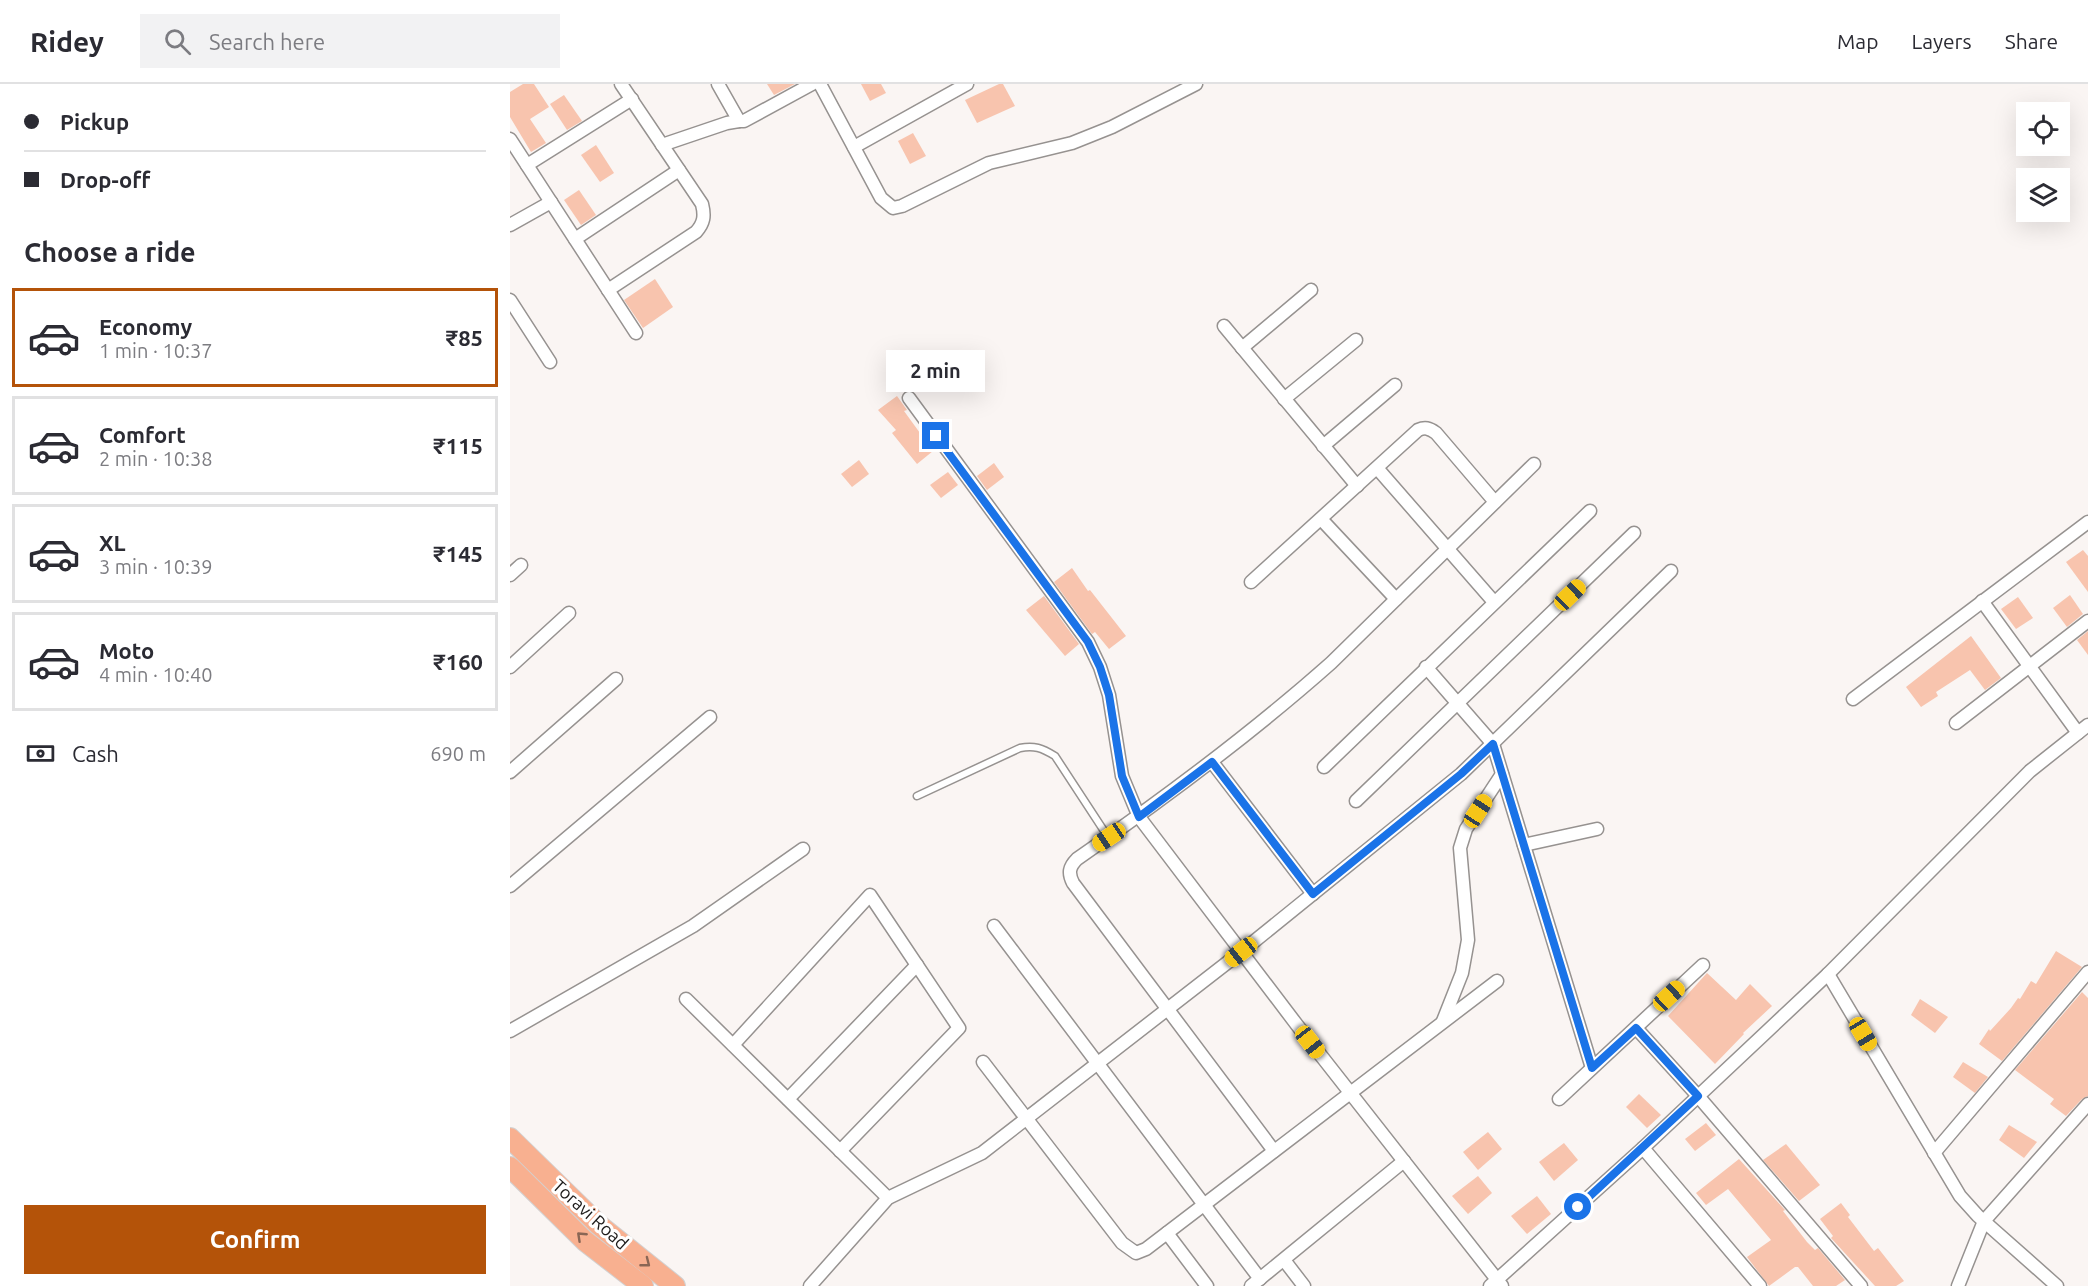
<!DOCTYPE html>
<meta charset="utf-8">
<style>
:root{--surface:#fff;--page:#f2f2f3;--text:#2b2b33;--muted:#7c7c81;--line:#e1e1e2;--accent:#b45309}
body{margin:0;font-family:Ubuntu,sans-serif;background:var(--page);color:var(--text);height:100vh;display:flex;flex-direction:column;font-size:22px;white-space:nowrap}
*{box-sizing:border-box;margin:0}
p{font-size:20px;color:var(--muted)}
.icon{flex:none;width:33px;height:33px;fill:none;stroke:currentColor;stroke-width:2;stroke-linecap:round;stroke-linejoin:round}
.map{position:relative;flex:1;overflow:hidden}
.panel{display:flex;flex-direction:column;background:var(--surface);width:510px}
.panel>*{flex:none}
.guide{display:grid;align-content:center;height:132px;padding:0 24px;background:var(--surface)}
.tools{position:absolute;left:1506px;top:18px;display:grid;gap:12px}
.tools a{display:grid;place-items:center;width:54px;height:54px;border-radius:0px;background:var(--surface);box-shadow:0 6px 24px #0002;font-size:30px}
.end{position:absolute;width:27px;height:27px;margin:-14px;border:8px solid #1a73e8;background:#fff;box-shadow:0 0 0 3px #fff}
.from{border-radius:50%}
.bubble{position:absolute;height:42px;border-radius:0px;background:var(--surface);box-shadow:0 6px 24px #0002;font-size:20px;font-weight:700;line-height:42px;text-align:center}
.car{position:absolute;width:18px;height:36px;margin:-18px -9px;border-radius:8px;box-shadow:0 0 4px 2px #0007;background:linear-gradient(#f5c518 24%,#345 0 40%,#f5c518 0 76%,#345 0 86%,#f5c518 0)}
.guide b{display:flex;align-items:center;gap:21px;height:57px;font-size:22px}
.guide b+b{border-top:2px solid var(--line)}
.guide i{width:15px;height:15px;background:var(--text)}
ul{padding:0;list-style:none}
li{display:flex;align-items:center;gap:18px;height:99px;margin:0 12px 9px;padding:0 12px;border:3px solid var(--line);border-radius:0px}
li div{flex:1}
li b{display:block;font-size:22px}
li em{font-style:normal;font-weight:700}
li.active{border-color:var(--accent)}
li>.icon{width:54px;height:54px;stroke-width:1.5}
h2{padding:0 24px;font-size:27px;line-height:72px}
.pay{display:flex;align-items:center;gap:15px;height:66px;padding:0 24px;font-size:22px}
.pay p{margin-inline-start:auto}
.cta{display:flex;gap:12px;margin-top:auto;padding:12px 24px}
.cta a{flex:1;height:69px;border-radius:0px;background:var(--accent);color:#fff;font-size:24px;font-weight:700;line-height:69px;text-align:center}
header{display:flex;align-items:center;gap:36px;box-sizing:border-box;height:84px;padding:0 30px;background:var(--surface);border-bottom:2px solid var(--line)}
header strong{font-size:28px}
nav{display:flex;gap:33px;margin-inline-start:auto;font-size:21px}
.search{width:420px;height:54px;background:var(--page);display:flex;align-items:center;gap:15px;box-sizing:border-box;padding:0 21px;border-radius:0px;color:var(--muted);font-size:22px}
main{display:flex;flex:1;min-height:0}
.map>svg:first-child{display:block}
.building{fill:#f8c4ae}
.lines{fill:none;stroke-linecap:round;stroke-linejoin:round}
.service-casing{stroke:#969290;stroke-width:9}
.minor-casing{stroke:#969290;stroke-width:15}
.trunk-casing{stroke:#d2d1d1;stroke-width:22}
.service{stroke:#fff;stroke-width:6}
.minor{stroke:#fff;stroke-width:12}
.trunk{stroke:#f8b090;stroke-width:20}
.oneway{stroke:#8a6655}
.route{stroke:#1a73e8;stroke-width:8}
.labels{text-anchor:middle;dominant-baseline:central;stroke-width:6;stroke-linejoin:round;paint-order:stroke}
.street-label{font-size:18px;fill:#1d1b1a;stroke:#fff}
</style>
<header>
<strong>Ridey</strong>
<div class="search"><svg class="icon" aria-label="search" viewBox="0 0 24 24"><circle cx="10" cy="10" r="6"/><path d="M15 15l6 6"/></svg>Search here</div>
<nav><a>Map</a><a>Layers</a><a>Share</a></nav>
</header>
<main>
<section class="panel">
<div class="guide">
<b><i class="from"></i>Pickup</b>
<b><i></i>Drop-off</b>
</div>
<h2>Choose a ride</h2>
<ul>
<li class="active"><svg class="icon" aria-label="car" viewBox="0 0 24 24"><path d="M5 17H2v-5l4-1 3-4h7l3 4 3 1v5h-3M9 17h6M6 11h13"/><circle cx="7" cy="17" r="2"/><circle cx="17" cy="17" r="2"/></svg><div><b>Economy</b><p>1 min · 10:37</p></div><em>₹85</em></li>
<li><svg class="icon" aria-label="car" viewBox="0 0 24 24"><path d="M5 17H2v-5l4-1 3-4h7l3 4 3 1v5h-3M9 17h6M6 11h13"/><circle cx="7" cy="17" r="2"/><circle cx="17" cy="17" r="2"/></svg><div><b>Comfort</b><p>2 min · 10:38</p></div><em>₹115</em></li>
<li><svg class="icon" aria-label="car" viewBox="0 0 24 24"><path d="M5 17H2v-5l4-1 3-4h7l3 4 3 1v5h-3M9 17h6M6 11h13"/><circle cx="7" cy="17" r="2"/><circle cx="17" cy="17" r="2"/></svg><div><b>XL</b><p>3 min · 10:39</p></div><em>₹145</em></li>
<li><svg class="icon" aria-label="car" viewBox="0 0 24 24"><path d="M5 17H2v-5l4-1 3-4h7l3 4 3 1v5h-3M9 17h6M6 11h13"/><circle cx="7" cy="17" r="2"/><circle cx="17" cy="17" r="2"/></svg><div><b>Moto</b><p>4 min · 10:40</p></div><em>₹160</em></li>
</ul>
<div class="pay"><svg class="icon" aria-label="cash" viewBox="0 0 24 24"><path d="M3 7h18v10H3z"/><circle cx="12" cy="12" r="2"/></svg>Cash<p>690 m</p></div>
<div class="cta"><a>Confirm</a></div>
</section>
<div class="map">
<svg width="1578" height="1202" viewBox="0 0 1578 1202">
<rect width="100%" height="100%" fill="#faf5f3"/>
<g class="building">
<polygon points="13,0 24,0 39,23 20,35 36,59 21,68 0,33 0,8"/>
<polygon points="257,0 285,0 264,11"/>
<polygon points="351,0 371,0 376,9 360,17"/>
<polygon points="489,0 493,0 505,22 467,39 455,16"/>
<polygon points="54,11 72,37 57,46 40,20"/>
<polygon points="403,49 416,72 400,80 388,57"/>
<polygon points="86,61 104,89 90,98 71,71"/>
<polygon points="69,106 86,131 71,141 54,116"/>
<polygon points="145,195 163,223 133,244 114,216"/>
<polygon points="387,312 397,326 394,327 423,367 407,380 382,349 386,346 368,326"/>
<polygon points="349,376 359,390 342,403 331,390"/>
<polygon points="484,379 494,393 477,406 467,392"/>
<polygon points="438,388 448,401 431,414 420,401"/>
<polygon points="1573,466 1578,472 1578,508 1556,478"/>
<polygon points="562,484 578,507 580,506 616,552 599,565 585,548 582,550 544,498"/>
<polygon points="1560,511 1573,530 1557,543 1543,524"/>
<polygon points="534,512 569,560 555,572 516,526"/>
<polygon points="1508,513 1523,534 1506,545 1491,525"/>
<polygon points="1578,547 1578,571 1567,556"/>
<polygon points="1461,552 1491,594 1475,606 1460,586 1426,608 1428,612 1411,623 1396,603"/>
<polygon points="1546,867 1572,883 1492,977 1469,960 1479,945 1480,947 1501,924 1508,914 1510,915 1521,897 1526,900"/>
<polygon points="1197,889 1226,916 1240,900 1262,922 1233,949 1234,950 1205,980 1158,932"/>
<polygon points="1572,908 1578,914 1578,1012 1572,1015 1556,1032 1540,1020 1544,1015 1505,986"/>
<polygon points="1410,915 1438,933 1425,949 1401,931"/>
<polygon points="1453,978 1478,993 1465,1009 1443,993"/>
<polygon points="1129,1010 1151,1031 1137,1044 1116,1023"/>
<polygon points="1196,1039 1206,1051 1185,1067 1175,1055"/>
<polygon points="1499,1041 1527,1058 1514,1074 1489,1056"/>
<polygon points="978,1048 992,1065 968,1086 953,1068"/>
<polygon points="1054,1059 1068,1076 1044,1097 1029,1078"/>
<polygon points="1276,1060 1310,1101 1289,1117 1253,1076"/>
<polygon points="1229,1075 1275,1126 1273,1127 1297,1158 1305,1166 1308,1164 1335,1196 1326,1202 1303,1202 1288,1183 1285,1183 1259,1202 1237,1173 1261,1156 1218,1105 1196,1121 1186,1109"/>
<polygon points="968,1092 982,1109 958,1130 942,1112"/>
<polygon points="1027,1112 1041,1130 1017,1150 1001,1132"/>
<polygon points="1331,1119 1340,1131 1338,1133 1364,1167 1368,1164 1394,1197 1386,1202 1365,1202 1321,1154 1323,1152 1310,1135"/>
</g>
<g class="lines">
<g class="service-casing">
<path id="service" d="M407 712 510 664C524 661 532 664 545 672L598 753"/>
</g>
<g class="minor-casing">
<g id="minor">
<polyline points="208,0 229,37 234,37 302,0"/>
<polyline points="310,0 371,114 383,124 392,122 479,79 562,59 602,43 686,0"/>
<polyline points="0,55 126,249"/>
<polyline points="152,61 217,39 229,37"/>
<polyline points="344,63 457,0"/>
<polyline points="17,81 122,15"/>
<polyline points="0,141 41,118"/>
<polyline points="65,155 169,86"/>
<path d="M98 206 186 148C194 139 195 132 192 120L111 0"/>
<polyline points="0,216 40,278"/>
<polyline points="714,242 847,402"/>
<polyline points="732,264 801,206"/>
<polyline points="399,314 578,558 590,583 599,611 612,692 629,733 787,941 992,1202"/>
<polyline points="774,315 846,256"/>
<polyline points="813,362 885,301"/>
<polyline points="867,384 984,518"/>
<polyline points="811,435 886,515"/>
<polyline points="0,491 11,481"/>
<path d="M741 498 908 346C915 343 919 344 926 349L985 418"/>
<polyline points="1472,517 1568,649"/>
<polyline points="0,583 59,529"/>
<polyline points="916,583 983,660 1082,984"/>
<polyline points="1343,615 1578,438"/>
<polyline points="1446,639 1578,537"/>
<polyline points="702,678 803,810"/>
<polyline points="814,683 1080,427"/>
<polyline points="0,688 106,595"/>
<polyline points="846,717 1124,449"/>
<polyline points="1014,761 1087,745"/>
<polyline points="0,802 200,633"/>
<polyline points="484,842 750,1195"/>
<polyline points="1318,890 1450,1112 1468,1132 1547,1202"/>
<polyline points="176,915 378,1114"/>
<polyline points="933,937 952,889 958,856 950,764 956,745 992,690"/>
<polyline points="1126,944 1188,1012 1351,1202"/>
<polyline points="0,947 183,842 293,765"/>
<polyline points="223,961 360,811 449,944 330,1067"/>
<polyline points="473,978 612,1159 626,1169 636,1165 987,897"/>
<polyline points="278,1015 407,881"/>
<polyline points="1049,1015 1193,881"/>
<polyline points="1133,1064 1250,1202"/>
<path d="M764 1067 563 799C558 789 559 783 567 775 655 714 741 650 821 579L1024 380"/>
<polyline points="1424,1069 1578,888"/>
<polyline points="657,1149 697,1202"/>
<polyline points="774,1176 794,1202"/>
<polyline points="300,1202 378,1114 472,1069 731,868 951,690 1161,487"/>
<polyline points="741,1202 894,1077"/>
<polyline points="980,1202 1133,1064 1318,890 1520,687 1578,641"/>
<polyline points="1448,1202 1474,1137 1578,1020"/>
</g>
</g>
<g class="trunk-casing">
<g id="trunk">
<polyline points="0,1054 89,1141 165,1202"/>
<polyline points="0,1083 75,1157 133,1202"/>
</g>
</g>
<use href="#service" class="service"/>
<use href="#minor" class="minor"/>
<use href="#trunk" class="trunk"/>
</g>
<defs><path id="oneway-chevron" d="M-2-3.5L2.5 0L-2 3.5" fill="none" stroke-width="1.6" stroke-linecap="round" stroke-linejoin="round" transform="scale(1.5)"/></defs>
<g class="oneway">
<use href="#oneway-chevron" transform="translate(71 1152) rotate(-137)"/>
<use href="#oneway-chevron" transform="translate(136 1179) rotate(38)"/>
</g>
<g class="lines">
<polyline class="route" points="426,352 578,558 590,583 599,611 612,692 629,733 702,678 803,810 951,690 983,660 1082,984 1126,944 1188,1012 1068,1123"/>
</g>
<g class="labels">
<g class="street-label">
<text transform="translate(81 1130) rotate(42)">Toravi Road</text>
</g>
</g>
</svg>
<div class="tools">
<a><svg class="icon" aria-label="locate" viewBox="0 0 24 24"><circle cx="12" cy="12" r="6"/><path d="M12 2v4M12 18v4M2 12h4M18 12h4"/></svg></a>
<a><svg class="icon" aria-label="layers" viewBox="0 0 24 24"><path d="M12 4l9 5-9 5-9-5zM3 14l9 5 9-5"/></svg></a>
</div>
<i class="end from" style="left:1068px;top:1123px"></i>
<i class="end" style="left:426px;top:352px"></i>
<div class="bubble" style="left:376px;top:266px;width:99px">2 min</div>
<i class="car" style="left:1060px;top:511px;rotate:46deg"></i>
<i class="car" style="left:968px;top:727px;rotate:33deg"></i>
<i class="car" style="left:599px;top:753px;rotate:236deg"></i>
<i class="car" style="left:731px;top:868px;rotate:232deg"></i>
<i class="car" style="left:1159px;top:912px;rotate:47deg"></i>
<i class="car" style="left:1353px;top:950px;rotate:149deg"></i>
<i class="car" style="left:800px;top:958px;rotate:142deg"></i>
</div>
</main>
